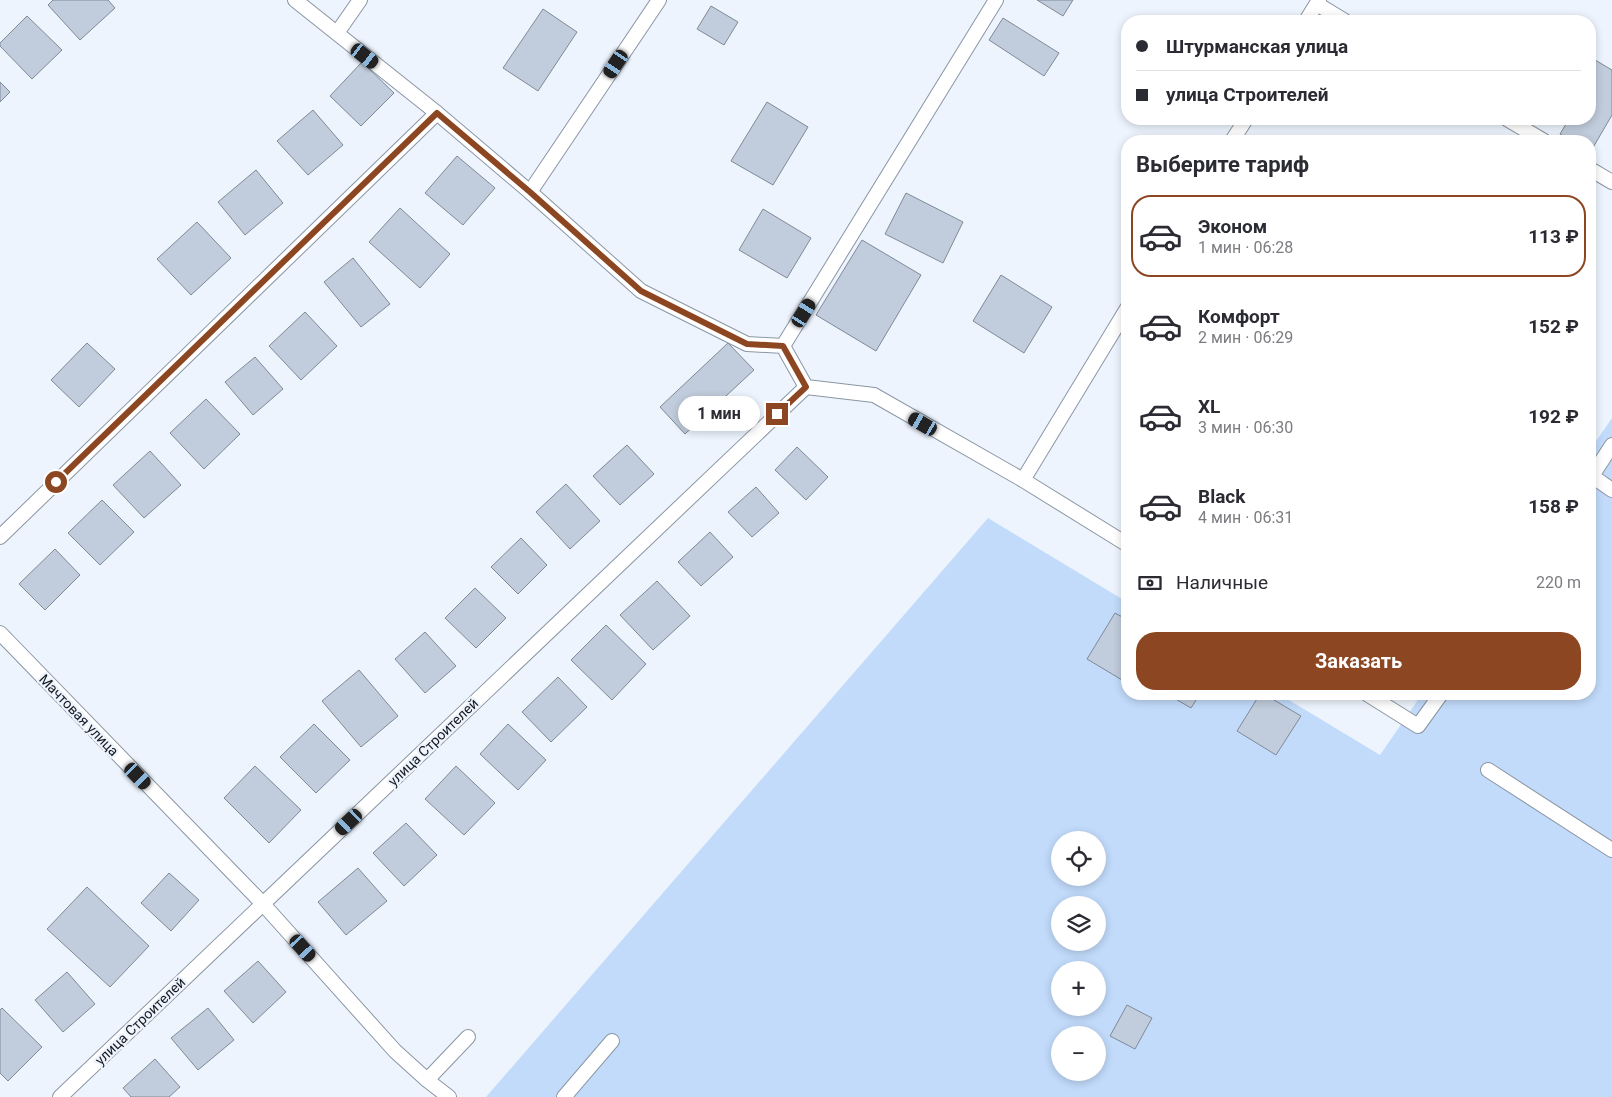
<!DOCTYPE html>
<html lang="ru">
<meta charset="utf-8">
<style>
:root{--surface:#fff;--page:#f7f7f7;--text:#2b2b33;--muted:#7c7c81;--line:#e1e1e2;--accent:#8c4621}
body{margin:0;font-family:Roboto,sans-serif;background:var(--page);color:var(--text);height:100vh;display:flex;flex-direction:column;font-size:19px;white-space:nowrap}
*{box-sizing:border-box;margin:0}
p{font-size:16px;color:var(--muted)}
.icon{flex:none;width:28px;height:28px;fill:none;stroke:currentColor;stroke-width:2;stroke-linecap:round;stroke-linejoin:round}
.map{position:relative;flex:1;overflow:hidden}
.panel{position:absolute;left:1121px;top:135px;width:475px;height:565px;display:flex;flex-direction:column;background:var(--surface);border-radius:20px;box-shadow:0 2px 8px #0003}
.panel>*{flex:none}
.hud{position:absolute;left:1121px;top:15px;width:475px;height:110px;border-radius:20px;box-shadow:0 2px 8px #0003;display:grid;align-content:center;height:110px;padding:0 15px;background:var(--surface)}
.buttons{position:absolute;left:1051px;top:831px;display:grid;gap:10px}
.buttons a{display:grid;place-items:center;width:55px;height:55px;border-radius:50%;background:var(--surface);box-shadow:0 2px 8px #0003;font-size:25px}
.end{position:absolute;width:22px;height:22px;margin:-11px;border:6px solid #8c4621;background:#fff;box-shadow:0 0 0 2px #fff}
.from{border-radius:50%}
.bubble{position:absolute;height:35px;border-radius:18px;background:var(--surface);box-shadow:0 2px 8px #0003;font-size:16px;font-weight:700;line-height:35px;text-align:center}
.car{position:absolute;width:15px;height:30px;margin:-15px -8px;border-radius:6px;box-shadow:0 0 4px 1px #0007;background:linear-gradient(#222 24%,#8ab4d8 0 40%,#222 0 76%,#8ab4d8 0 86%,#222 0)}
.hud b{display:flex;align-items:center;gap:18px;height:48px;font-size:19px}
.hud b+b{border-top:1px solid var(--line)}
.hud i{width:12px;height:12px;background:var(--text)}
ul{padding:0;list-style:none}
li{display:flex;align-items:center;gap:15px;height:82px;margin:0 10px 8px;padding:0 5px;border:2px solid transparent;border-radius:20px}
li div{flex:1}
li b{display:block;font-size:19px}
li em{font-style:normal;font-weight:700}
li.on{border-color:var(--accent)}
li>.icon{width:45px;height:45px;stroke-width:1.5}
h2{padding:0 15px;font-size:22px;line-height:60px}
.pay{display:flex;align-items:center;gap:12px;height:55px;padding:0 15px;font-size:19px}
.pay p{margin-inline-start:auto}
.button{display:flex;gap:10px;margin-top:auto;padding:10px 15px}
.button a{flex:1;height:58px;border-radius:20px;background:var(--accent);color:#fff;font-size:20px;font-weight:700;line-height:58px;text-align:center}
.map>svg:first-child{display:block}
.green{fill:#c2dbfb;fill-rule:evenodd}
.building{fill:#c1ccdc;stroke:#7f8a98}
.lines{fill:none;stroke-linecap:round;stroke-linejoin:round}
.service-casing{stroke:#8b96a4;stroke-width:16}
.service{stroke:#fff;stroke-width:14}
.route{stroke:#8c4621;stroke-width:6}
.labels{text-anchor:middle;dominant-baseline:central;stroke-width:4.5;stroke-linejoin:round;paint-order:stroke}
.street-label{font-size:14px;fill:#15191f;stroke:#edf4fd}
</style>
<div class="map">
<svg width="1612" height="1097" viewBox="0 0 1612 1097">
<rect width="100%" height="100%" fill="#edf4fd"/>
<path class="green" d="M1612 418V1097H486L988 518 1127 602 1128 694H1279L1380 755 1422 694H1590V450ZM1060 840H1098V878H1060ZM1060 905H1098V942H1060ZM1060 970H1098V1008H1060ZM1060 1035H1098V1072H1060Z"/>
<g class="building">
<polygon points="53,0 108,0 115,8 80,40 48,5"/>
<polygon points="1037,0 1073,0 1063,16"/>
<polygon points="711,6 738,22 724,45 697,29"/>
<polygon points="543,9 577,32 538,91 503,68"/>
<polygon points="27,16 62,50 32,79 0,46 0,43"/>
<polygon points="1003,18 1059,53 1044,76 989,40"/>
<polygon points="1590,57 1612,70 1612,115 1591,151 1590,151 1590,141 1573,141 1560,134 1569,119 1590,119"/>
<polygon points="362,62 394,93 361,126 330,96"/>
<polygon points="0,82 10,92 0,102"/>
<polygon points="767,102 808,127 773,185 731,161"/>
<polygon points="313,110 343,145 308,175 277,141"/>
<polygon points="457,156 495,188 463,225 425,193"/>
<polygon points="256,170 283,203 245,235 218,202"/>
<polygon points="906,193 963,222 943,263 885,234"/>
<polygon points="400,208 450,254 420,288 369,242"/>
<polygon points="763,209 811,238 787,278 739,250"/>
<polygon points="197,222 231,258 191,295 157,259"/>
<polygon points="862,240 921,275 876,351 816,315"/>
<polygon points="353,258 390,304 361,327 324,282"/>
<polygon points="1001,275 1052,307 1024,353 973,321"/>
<polygon points="305,312 337,346 301,380 269,346"/>
<polygon points="87,343 115,369 79,407 51,380"/>
<polygon points="728,343 754,370 685,434 660,407"/>
<polygon points="255,357 283,389 253,415 225,382"/>
<polygon points="206,399 240,434 204,469 170,433"/>
<polygon points="627,445 654,474 620,505 593,476"/>
<polygon points="797,447 828,477 806,500 775,470"/>
<polygon points="150,451 181,485 144,518 113,485"/>
<polygon points="566,484 600,521 570,549 536,512"/>
<polygon points="756,487 779,513 752,537 728,512"/>
<polygon points="102,500 134,532 100,565 68,533"/>
<polygon points="710,532 733,557 701,586 678,562"/>
<polygon points="521,538 547,565 518,594 491,567"/>
<polygon points="55,549 80,575 45,610 19,584"/>
<polygon points="657,581 690,616 653,650 620,615"/>
<polygon points="475,588 506,618 476,648 445,618"/>
<polygon points="1115,613 1128,620 1127,683 1087,659"/>
<polygon points="606,625 646,664 612,700 571,660"/>
<polygon points="425,632 456,666 425,693 395,659"/>
<polygon points="359,670 398,716 361,747 322,701"/>
<polygon points="558,677 587,707 551,742 522,712"/>
<polygon points="1167,694 1200,694 1191,708"/>
<polygon points="1260,694 1264,694 1301,716 1276,755 1237,731"/>
<polygon points="314,724 350,760 316,793 280,757"/>
<polygon points="508,724 546,760 518,790 480,754"/>
<polygon points="255,766 301,810 269,843 224,798"/>
<polygon points="456,766 495,803 464,835 425,799"/>
<polygon points="406,823 437,855 404,886 373,853"/>
<polygon points="358,868 387,901 346,935 318,902"/>
<polygon points="169,873 199,900 171,931 141,903"/>
<polygon points="87,887 149,946 110,987 47,929"/>
<polygon points="258,961 286,992 253,1023 224,991"/>
<polygon points="67,972 95,1004 63,1032 35,1000"/>
<polygon points="1127,1005 1152,1018 1135,1049 1110,1036"/>
<polygon points="2,1008 42,1047 8,1081 0,1073 0,1010"/>
<polygon points="208,1008 234,1040 198,1070 171,1038"/>
<polygon points="155,1059 180,1087 169,1097 131,1097 123,1088"/>
</g>
<g class="lines">
<g class="service-casing">
<g id="service">
<polyline points="295,0 437,113 530,192 641,291 747,344 783,346 806,387 874,395 1023,480 1128,545"/>
<polyline points="1317,4 1345,21"/>
<polyline points="1306,21 1319,0"/>
<polyline points="337,33 360,0"/>
<polyline points="1507,119 1544,141"/>
<polyline points="1232,141 1246,119"/>
<polyline points="1590,169 1612,182"/>
<polyline points="530,192 659,0"/>
<polyline points="783,346 996,0"/>
<polyline points="1592,476 1612,490"/>
<polyline points="1590,479 1612,445"/>
<polyline points="1023,480 1128,307"/>
<polyline points="0,537 437,113"/>
<polyline points="0,633 263,904 395,1051 427,1080 449,1097"/>
<polyline points="1367,694 1418,726 1441,694"/>
<polyline points="1488,770 1612,850"/>
<polyline points="427,1080 468,1037"/>
<polyline points="60,1097 806,387"/>
<polyline points="564,1097 612,1041"/>
</g>
</g>
<use href="#service" class="service"/>
</g>
<g class="lines">
<polyline class="route" points="56,482 437,113 530,192 641,291 747,344 783,346 806,387 777,414"/>
</g>
<g class="labels">
<g class="street-label">
<text transform="translate(79 715) rotate(46)">Мачтовая улица</text>
<text transform="translate(433 742) rotate(-44)">улица Строителей</text>
<text transform="translate(140 1021) rotate(-44)">улица Строителей</text>
</g>
</g>
</svg>
<div class="buttons">
<a><svg class="icon" aria-label="locate" viewBox="0 0 24 24"><circle cx="12" cy="12" r="6"/><path d="M12 2v4M12 18v4M2 12h4M18 12h4"/></svg></a>
<a><svg class="icon" aria-label="layers" viewBox="0 0 24 24"><path d="M12 4l9 5-9 5-9-5zM3 14l9 5 9-5"/></svg></a>
<a>+</a>
<a>−</a>
</div>
<i class="end from" style="left:56px;top:482px"></i>
<i class="end" style="left:777px;top:414px"></i>
<div class="bubble" style="left:678px;top:396px;width:82px">1 мин</div>
<i class="car" style="left:365px;top:56px;rotate:128deg"></i>
<i class="car" style="left:616px;top:64px;rotate:214deg"></i>
<i class="car" style="left:804px;top:313px;rotate:32deg"></i>
<i class="car" style="left:923px;top:424px;rotate:300deg"></i>
<i class="car" style="left:138px;top:776px;rotate:136deg"></i>
<i class="car" style="left:349px;top:822px;rotate:227deg"></i>
<i class="car" style="left:303px;top:948px;rotate:138deg"></i>
<div class="hud">
<b><i class="from"></i>Штурманская улица</b>
<b><i></i>улица Строителей</b>
</div>
<section class="panel">
<h2>Выберите тариф</h2>
<ul>
<li class="on"><svg class="icon" aria-label="car" viewBox="0 0 24 24"><path d="M5 17H2v-5l4-1 3-4h7l3 4 3 1v5h-3M9 17h6M6 11h13"/><circle cx="7" cy="17" r="2"/><circle cx="17" cy="17" r="2"/></svg><div><b>Эконом</b><p>1 мин · 06:28</p></div><em>113 ₽</em></li>
<li><svg class="icon" aria-label="car" viewBox="0 0 24 24"><path d="M5 17H2v-5l4-1 3-4h7l3 4 3 1v5h-3M9 17h6M6 11h13"/><circle cx="7" cy="17" r="2"/><circle cx="17" cy="17" r="2"/></svg><div><b>Комфорт</b><p>2 мин · 06:29</p></div><em>152 ₽</em></li>
<li><svg class="icon" aria-label="car" viewBox="0 0 24 24"><path d="M5 17H2v-5l4-1 3-4h7l3 4 3 1v5h-3M9 17h6M6 11h13"/><circle cx="7" cy="17" r="2"/><circle cx="17" cy="17" r="2"/></svg><div><b>XL</b><p>3 мин · 06:30</p></div><em>192 ₽</em></li>
<li><svg class="icon" aria-label="car" viewBox="0 0 24 24"><path d="M5 17H2v-5l4-1 3-4h7l3 4 3 1v5h-3M9 17h6M6 11h13"/><circle cx="7" cy="17" r="2"/><circle cx="17" cy="17" r="2"/></svg><div><b>Black</b><p>4 мин · 06:31</p></div><em>158 ₽</em></li>
</ul>
<div class="pay"><svg class="icon" aria-label="cash" viewBox="0 0 24 24"><path d="M3 7h18v10H3z"/><circle cx="12" cy="12" r="2"/></svg>Наличные<p>220 m</p></div>
<div class="button"><a>Заказать</a></div>
</section>
</div>
